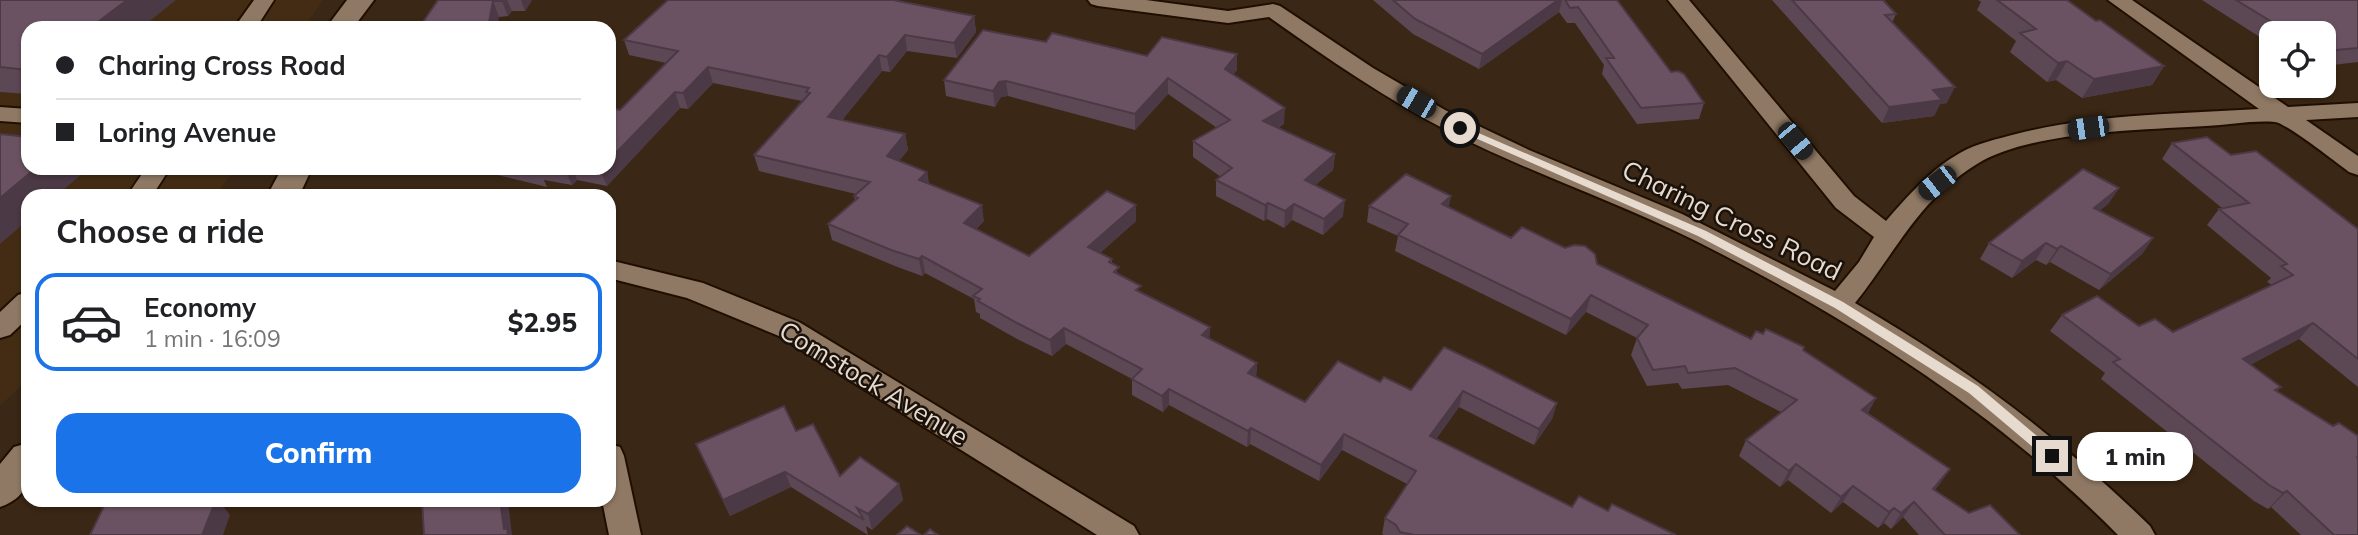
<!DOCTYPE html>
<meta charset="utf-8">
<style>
:root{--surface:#fff;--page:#f2f2f2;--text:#202124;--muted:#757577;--line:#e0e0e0;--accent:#1a73e8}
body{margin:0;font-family:Mulish,sans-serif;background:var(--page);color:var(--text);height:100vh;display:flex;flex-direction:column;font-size:26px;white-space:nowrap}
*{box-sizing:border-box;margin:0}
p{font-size:23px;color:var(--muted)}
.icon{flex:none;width:38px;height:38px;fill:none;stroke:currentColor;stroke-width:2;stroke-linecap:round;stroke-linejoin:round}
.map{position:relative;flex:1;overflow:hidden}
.side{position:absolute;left:21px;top:189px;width:595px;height:318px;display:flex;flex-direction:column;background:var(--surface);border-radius:21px;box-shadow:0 2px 5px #0004}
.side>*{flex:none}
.hud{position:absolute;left:21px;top:21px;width:595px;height:154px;border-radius:21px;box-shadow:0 2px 5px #0004;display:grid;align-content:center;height:154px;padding:0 35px;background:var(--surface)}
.buttons{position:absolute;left:2259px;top:21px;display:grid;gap:14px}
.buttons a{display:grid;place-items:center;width:77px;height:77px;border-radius:14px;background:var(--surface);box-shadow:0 2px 5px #0004;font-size:35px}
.end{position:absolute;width:32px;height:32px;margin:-16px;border:9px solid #e7dacf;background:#111;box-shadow:0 0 0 4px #111}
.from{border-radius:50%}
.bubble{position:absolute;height:49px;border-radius:21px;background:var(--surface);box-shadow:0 2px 5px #0004;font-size:23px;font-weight:800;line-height:49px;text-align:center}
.car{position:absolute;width:21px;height:42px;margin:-21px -10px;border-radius:9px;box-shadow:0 0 5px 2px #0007;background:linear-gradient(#222 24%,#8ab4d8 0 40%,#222 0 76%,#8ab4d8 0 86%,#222 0)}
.hud b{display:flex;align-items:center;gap:24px;height:66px;font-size:26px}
.hud b+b{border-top:2px solid var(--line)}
.hud i{width:18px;height:18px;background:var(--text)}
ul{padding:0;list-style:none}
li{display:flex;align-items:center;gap:21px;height:98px;margin:0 14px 10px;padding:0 21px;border:4px solid var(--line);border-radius:21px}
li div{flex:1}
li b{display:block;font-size:26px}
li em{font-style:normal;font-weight:800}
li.selected{border-color:var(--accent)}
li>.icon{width:63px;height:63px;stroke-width:1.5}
h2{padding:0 35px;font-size:32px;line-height:84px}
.cta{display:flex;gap:14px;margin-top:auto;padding:14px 35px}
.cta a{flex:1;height:80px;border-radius:21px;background:var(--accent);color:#fff;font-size:28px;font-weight:800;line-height:80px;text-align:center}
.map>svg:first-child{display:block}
.built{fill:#442c14}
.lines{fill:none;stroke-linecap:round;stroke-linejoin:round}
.minor-casing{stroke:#200f01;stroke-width:4}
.tertiary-casing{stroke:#200f01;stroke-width:4}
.minor{fill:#8f7964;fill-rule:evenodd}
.tertiary{fill:#8f7964;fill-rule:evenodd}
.wall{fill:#5c4754}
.shaded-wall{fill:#4b3945}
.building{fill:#6b5262;stroke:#4b3945;stroke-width:2}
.route{fill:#e7dacf}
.labels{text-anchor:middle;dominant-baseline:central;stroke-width:5;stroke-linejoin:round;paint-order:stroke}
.street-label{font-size:26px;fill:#e7dacf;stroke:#1a120a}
</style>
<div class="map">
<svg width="2358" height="535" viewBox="0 0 2358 535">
<rect width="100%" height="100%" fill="#3a2715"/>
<polygon class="built" points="0,0 323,0 304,28 28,28 28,168 236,168 215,196 28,196 28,379 0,406"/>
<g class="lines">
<g class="minor-casing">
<g id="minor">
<polygon points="254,0 274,0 256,28 234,28"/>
<path d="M1088 0H1146L1228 11 1273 4 1280 6 1373 68 1445 110 1529 150 1682 214 1835 291 1859 262 1874 237 1836 208 1668 0H1689L1854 196 1886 221C1908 196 1931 169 1960 153 1977 143 1998 139 2016 134 2095 114 2178 114 2259 109L2108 0H2132L2288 107 2358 103V117L2306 120 2358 156V175L2349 172C2337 163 2286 123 2275 122 2253 120 2228 125 2206 126 2143 130 2030 131 1977 164 1918 200 1896 252 1855 303 1964 366 2061 439 2150 526L2155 535H2118C1995 411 1850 318 1694 240 1615 201 1531 173 1452 133 1388 100 1328 59 1269 17L1228 23 1098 6 1091 4Z"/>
<polygon points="0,107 28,109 28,123 0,121"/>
<polygon points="146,168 170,168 152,196 127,196"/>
<polygon points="609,260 703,283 799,322 1134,526 1139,535 1097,535 779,336 687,298 609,278"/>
<polygon points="28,292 28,318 10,335 0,338 0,312 18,295"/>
<polygon points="609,444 620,447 624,456 641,535 609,535 602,500 609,500"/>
</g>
</g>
<g class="tertiary-casing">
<g id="tertiary">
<polygon points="347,0 374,0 353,28 326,28"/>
<polygon points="282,168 312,168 299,196 267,196"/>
<path d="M28 443C28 473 34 495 0 507V464L14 447Z"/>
</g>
</g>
<use href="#minor" class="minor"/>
<use href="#tertiary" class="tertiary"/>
</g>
<g class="wall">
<polygon points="0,0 28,28 28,94 0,92"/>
<polygon points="438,0 532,0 525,11 512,11 508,16 499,17"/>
<polygon points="1373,0 1617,0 1671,72 1704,103 1699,119 1637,124 1602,74 1604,65 1575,23 1567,23 1559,12 1479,69 1413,34"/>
<polygon points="1772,0 1883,0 1896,14 1892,23 1947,103 1940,104 1934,116 1882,123"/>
<polygon points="1978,0 2067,0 2096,21 2164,66 2152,85 2082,98 2056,80 2047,82 2010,52 2016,41 1977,10 1981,2"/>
<polygon points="2202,0 2358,0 2358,62 2324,66 2324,33 2272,33 2272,40 2266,41"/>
<polygon points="974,16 976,32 957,58 907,51 890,72 882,71 842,120 905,134 908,150 899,161 927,172 929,184 984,221 976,229 1029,256 1136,205 1136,221 1100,253 1112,259 1112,264 1119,275 1141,292 1210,327 1209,339 1257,363 1256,377 1305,402 1380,382 1411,390 1444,347 1557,403 1552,419 1534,445 1459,407 1436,439 1572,507 1608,511 1676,535 1384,535 1382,534 1385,518 1407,484 1342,450 1319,481 1250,444 1247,447 1169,405 1163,412 1132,395 1132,379 1066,344 1052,356 1019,340 980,318 980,314 976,312 974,299 925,273 922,276 895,266 832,240 828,224 855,201 854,196 856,194 759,171 754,155 802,101 713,83 688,109 680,108 607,186 577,180 572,185 544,180 547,187 468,168 609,168 620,110 666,63 629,55 624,40"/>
<polygon points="1046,42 1147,56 1237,54 1237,70 1233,75 1284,124 1278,128 1335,154 1333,170 1315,185 1343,216 1323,235 1292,220 1284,228 1267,219 1264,221 1216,196 1216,180 1221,177 1193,157 1193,141 1217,128 1168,94 1135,130 1008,96 1001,97 995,107 946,96 944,80"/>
<polygon points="2172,143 2231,155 2358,229 2358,387 2299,339 2250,365 2281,387 2277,391 2358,535 2301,535 2271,507 2268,509 2254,501 2101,379 2105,373 2050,331 2062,315 2173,332 2272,285 2267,282 2271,278 2207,225 2219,209 2222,208 2162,159"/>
<polygon points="2119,188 2108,204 2099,211 2153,238 2142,254 2099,290 2050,262 2046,265 2036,260 2012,278 1980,259 1989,243"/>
<polygon points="1451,196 1448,208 1511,238 1597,264 1751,339 1803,350 1876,398 1868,413 1950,469 1935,490 1969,513 2020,535 1919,535 1903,517 1891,529 1884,523 1878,528 1843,502 1831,513 1788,480 1780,487 1739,456 1746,440 1781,412 1728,385 1682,389 1678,383 1647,386 1631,355 1637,338 1586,312 1566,335 1395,251 1398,236 1367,222 1369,206"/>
<polygon points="796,431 840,476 899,484 903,500 872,530 866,526 868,535 791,487 730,516 696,444"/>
</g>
<g class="shaded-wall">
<polygon points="127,0 176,0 141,28 90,28"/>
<polygon points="502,0 507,0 512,11 508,16 502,1"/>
<polygon points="521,0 532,0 525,11"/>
<polygon points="1558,0 1562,0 1559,12 1479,69 1482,54"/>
<polygon points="493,1 499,17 497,28 488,28"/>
<polygon points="974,16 976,32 957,58 954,43"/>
<polygon points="2282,24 2276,33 2272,33 2272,40 2266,41 2277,25"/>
<polygon points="905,35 907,51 890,72 887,57"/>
<polygon points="1237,54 1237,70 1224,85 1225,69"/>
<polygon points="879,55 882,71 832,133 828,117"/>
<polygon points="2067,61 2056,80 2047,82 2058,63"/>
<polygon points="2164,66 2152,85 2082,98 2094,79"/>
<polygon points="708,67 713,83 688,109 683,93"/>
<polygon points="1168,78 1168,94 1135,130 1135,114"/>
<polygon points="1006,81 1008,96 1001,97 995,107 993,91 999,82"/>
<polygon points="1955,87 1947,103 1940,104 1934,116 1882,123 1889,107 1933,90"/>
<polygon points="675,92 680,108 607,186 600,170 602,168 609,168 609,160"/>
<polygon points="1285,108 1284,124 1262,136 1263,121"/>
<polygon points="905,134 908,150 890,172 887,156"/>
<polygon points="1335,154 1333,170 1303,196 1305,180"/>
<polygon points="36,168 89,168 56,196 28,196 28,220 0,244 0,198"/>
<polygon points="566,168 573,168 577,180 572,185 565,169"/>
<polygon points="927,172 929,188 919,180"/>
<polygon points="2119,188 2108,204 2083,224 2094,208"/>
<polygon points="1451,196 1448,212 1442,204"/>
<polygon points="1345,200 1343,216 1323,235 1324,219"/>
<polygon points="1268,203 1267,219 1264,221 1265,205"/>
<polygon points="1294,204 1292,220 1284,228 1285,211"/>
<polygon points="982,205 984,221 966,239 964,223"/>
<polygon points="1136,205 1136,221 1089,263 1088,247"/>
<polygon points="2153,238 2142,254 2099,290 2111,274"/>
<polygon points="2046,243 2036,260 2012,278 2022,261"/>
<polygon points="2061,246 2050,262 2046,265 2057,249"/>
<polygon points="922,256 925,273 922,276 919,259"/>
<polygon points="1591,295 1586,312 1566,335 1571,319"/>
<polygon points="2313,323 2299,339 2229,376 2243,359"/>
<polygon points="1210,327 1209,343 1202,335"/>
<polygon points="1064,328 1066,344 1052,356 1050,340"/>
<polygon points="1257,363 1256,379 1248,373"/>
<polygon points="1169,389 1169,405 1163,412 1162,396"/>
<polygon points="1463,391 1459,407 1427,452 1430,436"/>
<polygon points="1876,398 1867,414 1862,410"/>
<polygon points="1557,403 1552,419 1534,445 1539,429"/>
<polygon points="1251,428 1250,444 1247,447 1248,431"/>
<polygon points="1344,434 1342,450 1319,481 1321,465"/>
<polygon points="1796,464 1788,480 1780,487 1789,471"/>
<polygon points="1950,469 1939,485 1922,505 1933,489"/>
<polygon points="785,472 791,487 730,516 723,500"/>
<polygon points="899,484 903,500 872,530 868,514"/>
<polygon points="1853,486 1843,502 1831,513 1841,497"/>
<polygon points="2287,491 2271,507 2268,509 2283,493"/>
<polygon points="181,500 206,500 179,505"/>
<polygon points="216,500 218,500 230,515 223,535 202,535"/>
<polygon points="500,500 508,500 512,535 507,535 504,529"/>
<polygon points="1914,502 1903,517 1891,529 1901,513"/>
<polygon points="1894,508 1884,523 1878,528 1889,512"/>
</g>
<g class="building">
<polygon points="0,0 127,0 90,28 28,28 28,70 0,67"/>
<polygon points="438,0 502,0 502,1 493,1 488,28 419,28"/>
<polygon points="668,0 893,0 974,16 954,43 905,35 887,57 879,55 828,117 905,134 887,156 927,172 919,180 982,205 964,223 1029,256 1107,191 1136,205 1088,247 1112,259 1109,262 1119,267 1114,272 1141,286 1136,290 1210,327 1202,335 1257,363 1248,373 1305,402 1338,361 1380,382 1384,377 1411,390 1444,347 1482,365 1557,403 1539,429 1463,391 1430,436 1572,507 1579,496 1608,511 1612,504 1676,535 1414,535 1400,532 1396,525 1385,518 1416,471 1344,434 1321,465 1251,428 1248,431 1169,389 1162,396 1132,379 1142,369 1064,328 1050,340 1017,323 978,301 980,299 973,296 982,289 922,256 919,259 891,250 828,224 858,198 854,196 870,182 754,155 810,93 806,92 809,88 708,67 683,93 675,92 609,160 609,108 620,110 678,51 624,40"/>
<polygon points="1393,0 1558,0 1482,54 1415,19"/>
<polygon points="1565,0 1617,0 1671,72 1678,71 1684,74 1704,103 1641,108 1606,58 1614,58 1578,7 1570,8"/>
<polygon points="1792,0 1883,0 1896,14 1885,15 1955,87 1933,90 1942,100 1889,107"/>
<polygon points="1997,0 2067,0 2096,21 2100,20 2164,66 2094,79 2067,61 2058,63 2020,33 2036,29"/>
<polygon points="2236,0 2358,0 2358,48 2325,51 2324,33 2296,33 2282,24 2277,25"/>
<polygon points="983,30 1046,42 1052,33 1147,56 1162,37 1237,54 1225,69 1285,108 1263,121 1335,154 1305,180 1345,200 1324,219 1294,204 1285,211 1268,203 1265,205 1216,180 1232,168 1193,141 1230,120 1168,78 1135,114 1006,81 999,82 993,91 944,80"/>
<polygon points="0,134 28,137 28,168 36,168 0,198"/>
<polygon points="2207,137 2231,155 2256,151 2358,229 2358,359 2313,323 2243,359 2281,387 2275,390 2333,426 2339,423 2358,436 2358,456 2357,457 2358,458 2358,535 2334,535 2287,491 2283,493 2269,485 2113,362 2120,359 2062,315 2097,296 2139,326 2155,319 2173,332 2293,275 2281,266 2287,264 2219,209 2249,203 2172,143"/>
<polygon points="2083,169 2119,188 2094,208 2153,238 2111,274 2061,246 2057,249 2046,243 2022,261 1989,243"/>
<polygon points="1406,174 1451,196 1442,204 1511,238 1522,227 1565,248 1574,245 1585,246 1595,254 1597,264 1751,339 1756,331 1763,334 1766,329 1804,347 1803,350 1876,398 1862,410 1950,469 1933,489 1969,513 1990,505 2020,535 1945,535 1914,502 1901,513 1894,508 1889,512 1853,486 1841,497 1796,464 1789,471 1746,440 1797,400 1735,368 1688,373 1685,366 1653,370 1637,338 1648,325 1591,295 1571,319 1398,235 1408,224 1369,206"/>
<polygon points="784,406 796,431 813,424 840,476 860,457 899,484 868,514 857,508 864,520 785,472 723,500 696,444"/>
<polygon points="107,500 181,500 179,505 216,500 202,535 90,535"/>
<polygon points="422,500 500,500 504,529 507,528 508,535 424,535"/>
<polygon points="907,526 921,535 897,535"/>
<polygon points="930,529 938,535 924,535"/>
</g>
<polygon class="route" points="1460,125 1706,231 1843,302 1978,386 2056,452 2056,459 2047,459 1969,393 1835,308 1698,236 1457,130 1455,128"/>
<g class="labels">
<g class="street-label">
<text transform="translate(1732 220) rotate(26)">Charing Cross Road</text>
<text transform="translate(874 383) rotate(31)">Comstock Avenue</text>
</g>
</g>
</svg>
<div class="buttons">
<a><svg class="icon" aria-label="locate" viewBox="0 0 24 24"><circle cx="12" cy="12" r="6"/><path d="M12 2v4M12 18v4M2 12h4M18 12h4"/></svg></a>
</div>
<i class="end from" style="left:1460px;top:128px"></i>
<i class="end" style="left:2052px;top:456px"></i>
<div class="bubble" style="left:2077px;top:432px;width:116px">1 min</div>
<i class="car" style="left:1416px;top:102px;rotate:300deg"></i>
<i class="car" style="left:2088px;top:128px;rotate:262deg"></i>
<i class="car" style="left:1795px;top:141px;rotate:140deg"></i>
<i class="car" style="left:1937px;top:183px;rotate:232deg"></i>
<div class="hud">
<b><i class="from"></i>Charing Cross Road</b>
<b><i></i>Loring Avenue</b>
</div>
<section class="side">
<h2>Choose a ride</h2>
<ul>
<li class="selected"><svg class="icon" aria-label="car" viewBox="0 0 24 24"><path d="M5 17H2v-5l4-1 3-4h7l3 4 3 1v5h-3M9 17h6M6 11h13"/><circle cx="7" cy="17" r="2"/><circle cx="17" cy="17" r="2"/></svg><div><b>Economy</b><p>1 min · 16:09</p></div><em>$2.95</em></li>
</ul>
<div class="cta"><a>Confirm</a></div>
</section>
</div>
